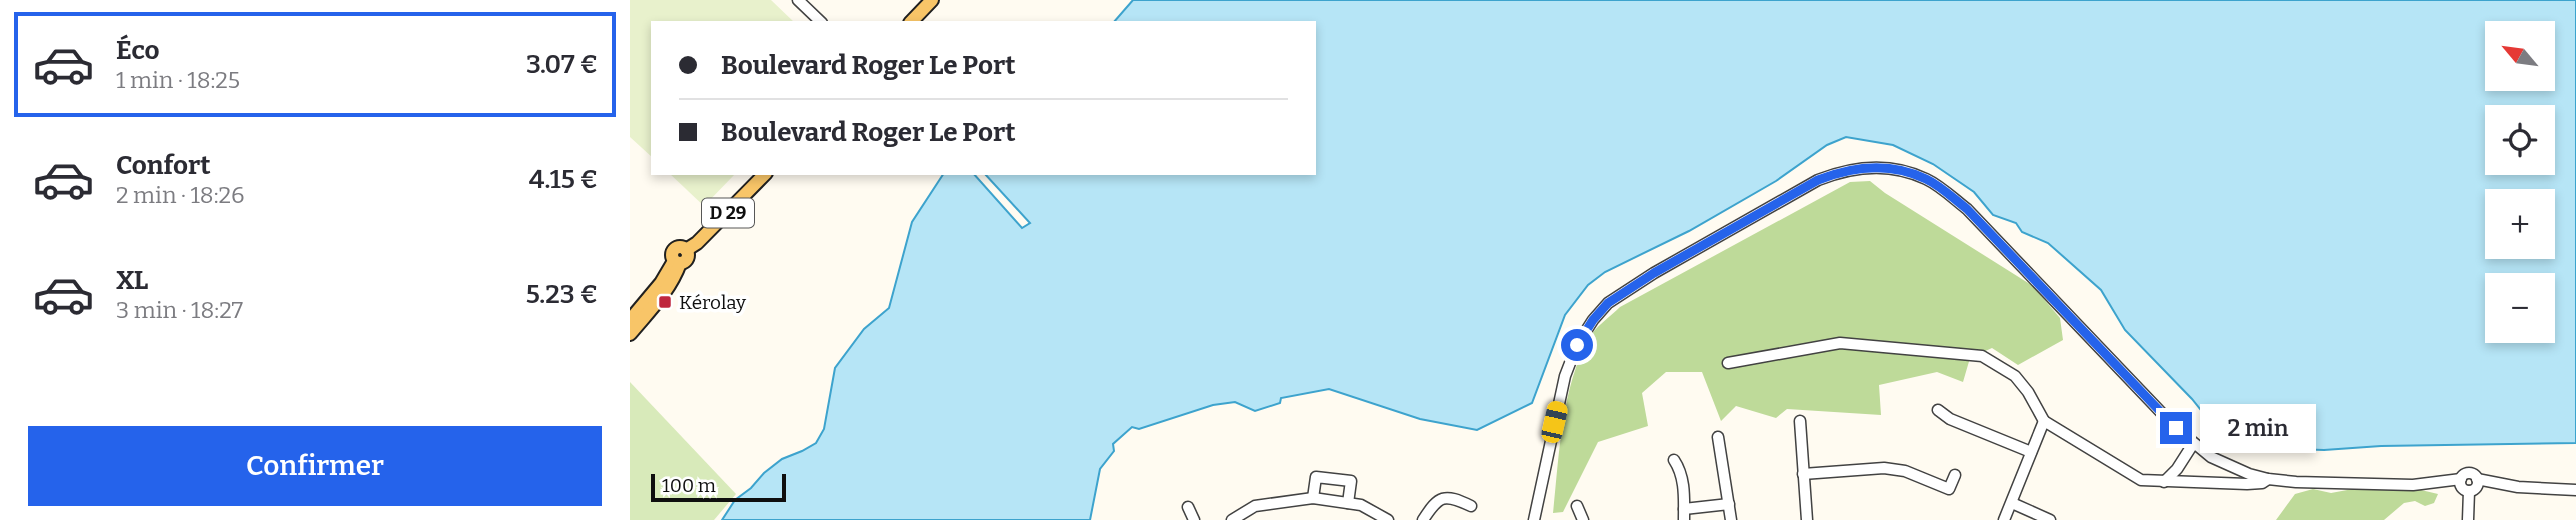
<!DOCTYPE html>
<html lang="fr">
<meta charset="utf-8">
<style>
:root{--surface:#fff;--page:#f2f2f3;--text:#2b2b33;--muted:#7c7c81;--line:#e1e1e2;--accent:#2563eb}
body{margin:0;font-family:Bitter,serif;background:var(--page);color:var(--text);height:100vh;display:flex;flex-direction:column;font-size:26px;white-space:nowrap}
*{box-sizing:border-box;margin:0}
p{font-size:23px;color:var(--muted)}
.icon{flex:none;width:38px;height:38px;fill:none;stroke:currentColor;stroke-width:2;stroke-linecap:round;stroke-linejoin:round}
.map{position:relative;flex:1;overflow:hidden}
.side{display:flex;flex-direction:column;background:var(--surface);width:630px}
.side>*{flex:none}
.hud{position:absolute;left:21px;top:21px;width:665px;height:154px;border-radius:0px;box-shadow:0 4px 10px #0003;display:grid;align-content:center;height:154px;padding:0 28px;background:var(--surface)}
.needle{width:46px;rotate:299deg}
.fabs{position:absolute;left:1855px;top:21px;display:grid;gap:14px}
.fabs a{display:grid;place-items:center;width:70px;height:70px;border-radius:0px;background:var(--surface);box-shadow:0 4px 10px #0003;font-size:35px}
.scale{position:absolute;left:21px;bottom:18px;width:135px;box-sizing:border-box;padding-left:7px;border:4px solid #0f0f0f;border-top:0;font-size:19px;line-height:24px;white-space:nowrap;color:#0f0f0f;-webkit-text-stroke:5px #fff;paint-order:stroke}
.end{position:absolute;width:32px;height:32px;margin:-16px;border:9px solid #2563eb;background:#fff;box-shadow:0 0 0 4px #fff}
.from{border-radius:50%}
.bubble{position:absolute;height:49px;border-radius:0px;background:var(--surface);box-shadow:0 4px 10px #0003;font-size:23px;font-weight:600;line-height:49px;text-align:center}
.car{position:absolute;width:21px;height:42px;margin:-21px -10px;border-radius:9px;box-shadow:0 0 5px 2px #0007;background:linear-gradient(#f5c518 24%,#345 0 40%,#f5c518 0 76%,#345 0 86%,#f5c518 0)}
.hud b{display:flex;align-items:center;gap:24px;height:66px;font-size:26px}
.hud b+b{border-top:2px solid var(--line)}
.hud i{width:18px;height:18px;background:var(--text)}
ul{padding:12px 0 0;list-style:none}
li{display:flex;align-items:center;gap:21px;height:105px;margin:0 14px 10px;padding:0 14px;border:4px solid transparent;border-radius:0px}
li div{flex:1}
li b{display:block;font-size:26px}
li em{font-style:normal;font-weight:600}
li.on{border-color:var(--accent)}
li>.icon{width:63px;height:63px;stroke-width:1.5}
.action{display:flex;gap:14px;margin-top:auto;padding:14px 28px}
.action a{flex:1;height:80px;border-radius:0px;background:var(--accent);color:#fff;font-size:28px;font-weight:600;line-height:80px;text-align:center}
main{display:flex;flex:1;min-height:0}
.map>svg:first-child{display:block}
.green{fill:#d8eaba}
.forest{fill:#beda99}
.pitch{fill:#e8f1cc}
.water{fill:#b6e5f6;stroke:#3da3cd;stroke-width:2;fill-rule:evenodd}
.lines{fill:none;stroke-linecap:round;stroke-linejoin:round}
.minor-casing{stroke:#424242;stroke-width:13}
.major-casing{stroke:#202020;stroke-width:16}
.minor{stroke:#fff;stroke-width:10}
.major{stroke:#f8c568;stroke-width:12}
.route{stroke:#2563eb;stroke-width:9}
.poi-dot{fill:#bf263e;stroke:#fff;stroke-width:2.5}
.labels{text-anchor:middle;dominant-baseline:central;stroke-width:7;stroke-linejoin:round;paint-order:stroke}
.shield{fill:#fff;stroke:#575757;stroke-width:2}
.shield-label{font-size:18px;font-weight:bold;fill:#0f0f0f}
.poi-label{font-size:19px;fill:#0f0f0f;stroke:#fff;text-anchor:start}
</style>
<main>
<section class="side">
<ul>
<li class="on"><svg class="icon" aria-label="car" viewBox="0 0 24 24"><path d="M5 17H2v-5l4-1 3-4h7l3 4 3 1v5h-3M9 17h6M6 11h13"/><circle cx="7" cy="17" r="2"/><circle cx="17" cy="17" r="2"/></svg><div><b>Éco</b><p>1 min · 18:25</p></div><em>3.07 €</em></li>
<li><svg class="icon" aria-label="car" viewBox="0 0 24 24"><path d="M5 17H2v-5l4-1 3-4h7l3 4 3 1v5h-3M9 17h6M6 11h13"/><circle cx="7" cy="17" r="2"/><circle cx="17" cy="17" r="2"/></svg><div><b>Confort</b><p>2 min · 18:26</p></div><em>4.15 €</em></li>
<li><svg class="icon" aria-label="car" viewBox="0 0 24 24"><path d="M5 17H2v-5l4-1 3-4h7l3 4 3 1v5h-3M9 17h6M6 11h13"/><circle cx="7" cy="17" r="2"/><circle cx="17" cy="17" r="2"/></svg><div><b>XL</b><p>3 min · 18:27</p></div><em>5.23 €</em></li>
</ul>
<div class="action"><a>Confirmer</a></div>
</section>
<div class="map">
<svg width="1946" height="520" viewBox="0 0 1946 520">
<rect width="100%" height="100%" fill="#fffbf1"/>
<polygon class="green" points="0,382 106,494 84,520 0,520"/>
<g class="forest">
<path d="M1240 181 1255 193 1403 286 1430 318 1433 340 1388 365 1362 348 1340 358 1333 382 1307 372 1249 385 1251 415 1157 409 1146 418 1106 406 1091 421 1072 372H1036L1012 393 1018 426 968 442 933 512 923 513C929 458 931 388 959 338 965 327 980 317 990 307L1220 182Z"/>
<polygon points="1770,485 1808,494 1804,503 1795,506 1785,501 1774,503 1754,520 1646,520 1665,494 1683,489 1701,493 1728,488"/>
</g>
<g class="pitch">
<polygon points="0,0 141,0 165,23 23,23 23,158 0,137"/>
<polygon points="39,173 106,173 74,206"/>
</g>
<path class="water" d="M503 0H1946V443L1751 446 1694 450 1633 448 1622 445 1608 446 1594 443 1581 420 1578 419 1562 399 1495 330 1471 290 1418 243 1392 232 1386 223 1363 215 1344 192 1303 164 1263 145 1216 137 1197 145 1146 181 1059 231 975 272 958 285 935 315 902 403 847 430 790 419 699 389 651 398 650 403 625 411 605 402 583 405 509 429 502 427 483 444 484 451 470 469 460 520H92L105 500 121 488 134 473 152 459 172 451 186 443 194 429 205 368 234 329 259 308 282 222 314 173H343L392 228 400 223 354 173H684V23H483ZM1867 33H1913V79H1867ZM1867 117H1913V163H1867ZM1867 201H1913V247H1867ZM1867 285H1913V331H1867Z"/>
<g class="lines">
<g class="minor-casing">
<g id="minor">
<polyline points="168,0 192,23"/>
<polyline points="1098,363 1210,343 1352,356 1385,376 1398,392 1414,421"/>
<polyline points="1308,410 1320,419 1401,452"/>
<polyline points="1170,421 1177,520"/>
<polyline points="1088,437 1101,520"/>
<path d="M1044 460C1056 478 1054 500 1054 520"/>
<circle cx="1839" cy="482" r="9"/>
<polyline points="1173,474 1254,468 1275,471 1319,489 1325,475"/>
<polyline points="1847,479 1888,487 1946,490"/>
<polyline points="1534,482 1547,469 1563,444"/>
<polyline points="683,498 686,477 721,481 718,503"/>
<polyline points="1382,503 1420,520"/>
<polyline points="947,506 953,520"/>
<polyline points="558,507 564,520"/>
<polyline points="1054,509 1099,504"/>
<polyline points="602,520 625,506 683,498 731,505 758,520"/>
<path d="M793 520C809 495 814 493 841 506"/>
<path d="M904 520 935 376 947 345 963 320 978 303 1024 273 1188 180C1223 166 1261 162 1296 179 1311 186 1324 199 1337 209L1546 428 1581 457 1619 474 1638 479 1666 482 1783 485 1831 479"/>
<polyline points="1374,520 1414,421 1511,480 1617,484 1632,483 1638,479"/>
<polyline points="1838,520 1839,491"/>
</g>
</g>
<g class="major-casing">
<g id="major">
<polyline points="280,23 302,0"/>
<circle cx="50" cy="255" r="8"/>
<polyline points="56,250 67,243 136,173"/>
<polyline points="0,320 31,283 44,261"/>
<path d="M0 334C19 311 40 291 50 263"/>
</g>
</g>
<use href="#minor" class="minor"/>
<use href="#major" class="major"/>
</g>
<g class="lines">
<path class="route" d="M947 345 963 320 978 303 1024 273 1188 180C1223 166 1261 162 1296 179 1311 186 1324 199 1337 209L1546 428"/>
</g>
<rect class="poi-dot" x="28" y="295" width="14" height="14" rx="3.5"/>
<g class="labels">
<rect class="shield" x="72" y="198.5" width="52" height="29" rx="5"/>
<g class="shield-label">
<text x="98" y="213">D 29</text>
</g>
<g class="poi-label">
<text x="49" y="302">Kérolay</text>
</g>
</g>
</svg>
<div class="fabs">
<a><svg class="needle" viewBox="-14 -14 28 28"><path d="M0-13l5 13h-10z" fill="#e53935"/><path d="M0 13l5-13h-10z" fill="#7c7c81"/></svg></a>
<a><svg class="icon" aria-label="locate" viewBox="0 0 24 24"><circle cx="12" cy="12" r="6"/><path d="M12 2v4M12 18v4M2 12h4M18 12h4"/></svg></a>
<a>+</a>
<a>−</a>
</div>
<div class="scale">100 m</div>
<i class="end from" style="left:947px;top:345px"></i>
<i class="end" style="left:1546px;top:428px"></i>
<div class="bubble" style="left:1570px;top:404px;width:116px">2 min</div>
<i class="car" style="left:924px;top:422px;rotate:13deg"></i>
<div class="hud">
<b><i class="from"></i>Boulevard Roger Le Port</b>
<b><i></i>Boulevard Roger Le Port</b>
</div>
</div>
</main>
